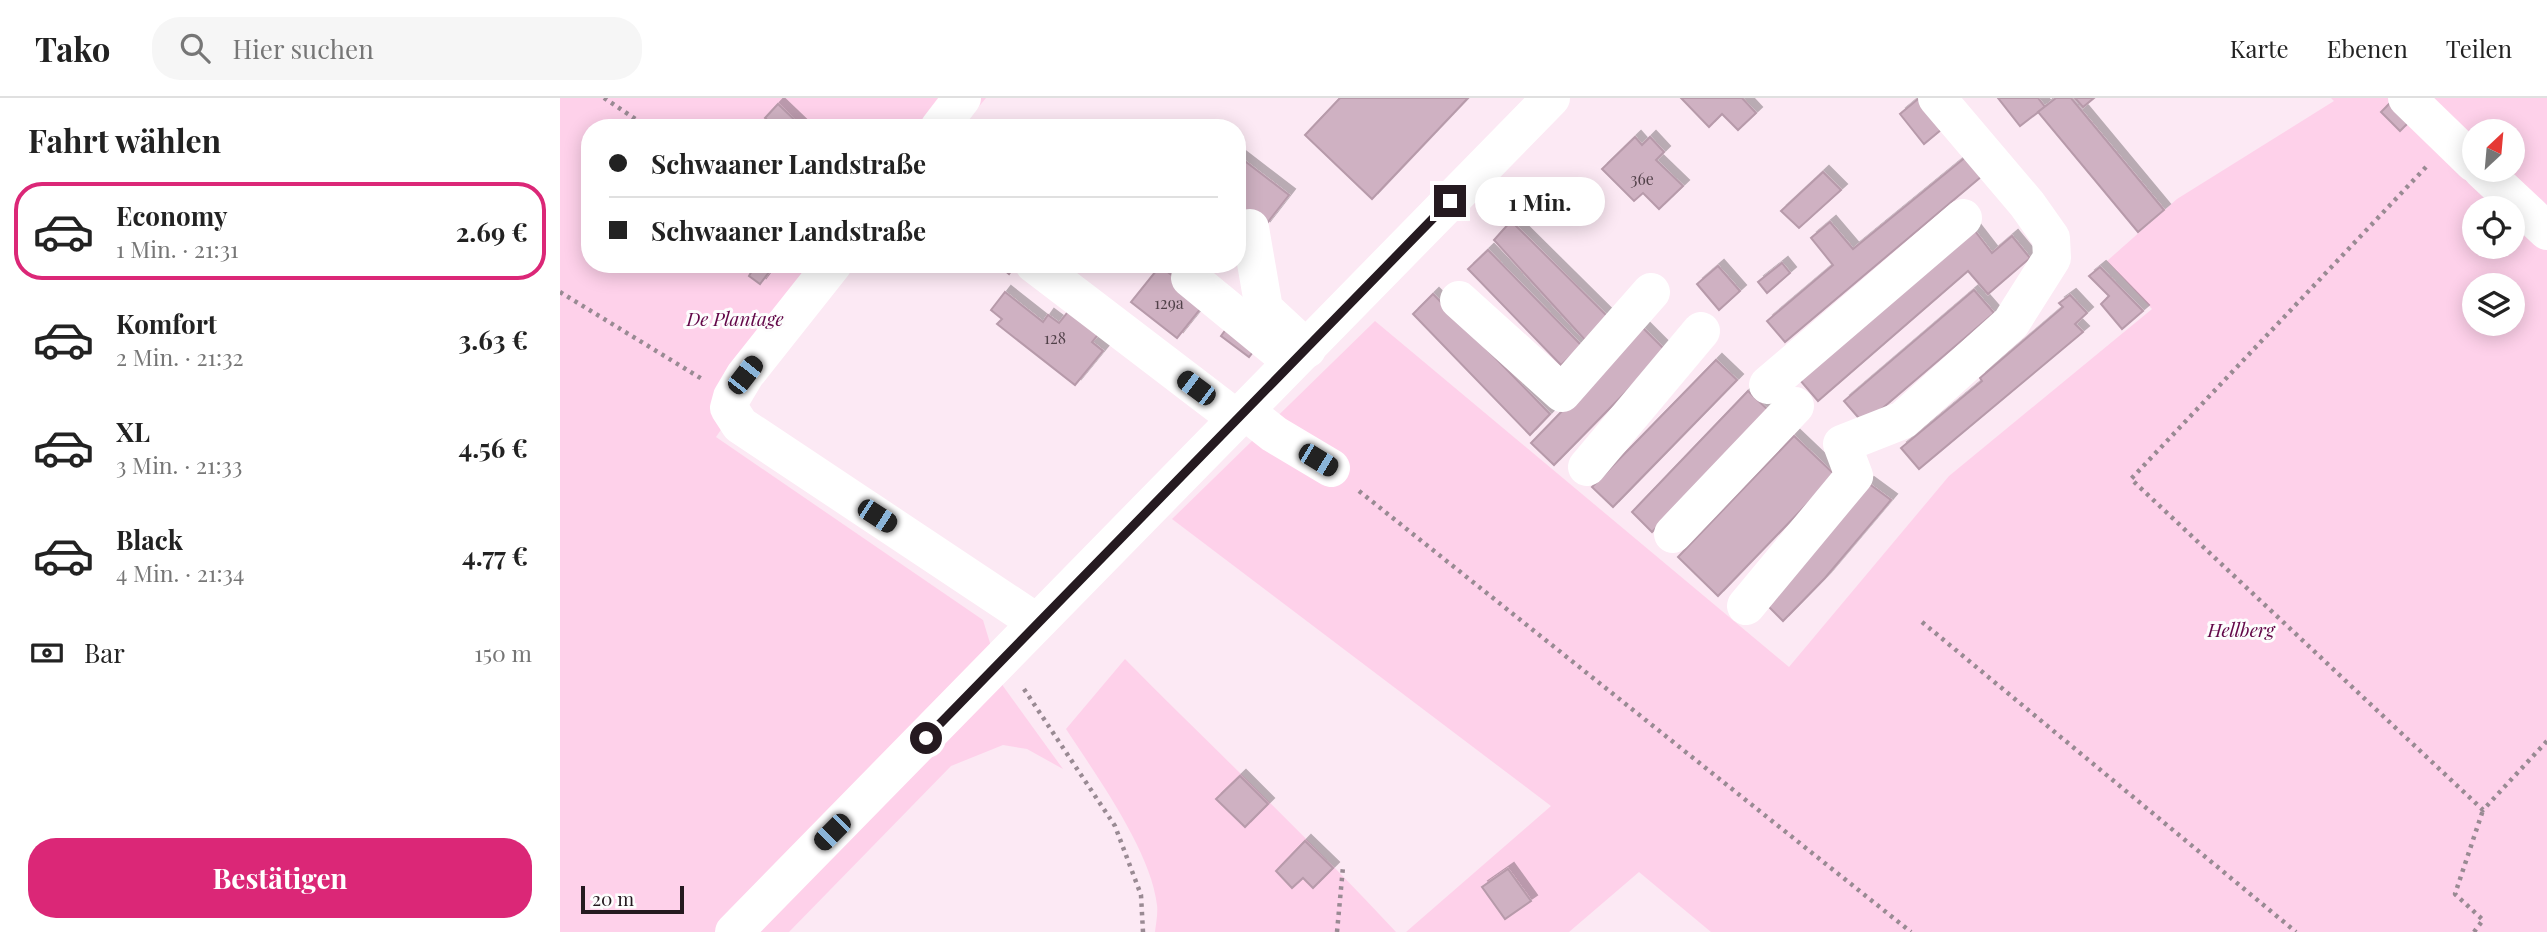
<!DOCTYPE html>
<html lang="de">
<meta charset="utf-8">
<style>
:root{--surface:#fff;--page:#f6f6f6;--text:#222;--muted:#767676;--line:#e0e0e0;--accent:#db2777}
body{margin:0;font-family:"Playfair Display",serif;background:var(--page);color:var(--text);height:100vh;display:flex;flex-direction:column;font-size:26px;white-space:nowrap}
*{box-sizing:border-box;margin:0}
p{font-size:23px;color:var(--muted)}
.icon{flex:none;width:38px;height:38px;fill:none;stroke:currentColor;stroke-width:2;stroke-linecap:round;stroke-linejoin:round}
.map{position:relative;flex:1;overflow:hidden}
.side{display:flex;flex-direction:column;background:var(--surface);width:560px}
.side>*{flex:none}
.guide{position:absolute;left:21px;top:21px;width:665px;height:154px;border-radius:28px;box-shadow:0 4px 18px #0003;display:grid;align-content:center;height:154px;padding:0 28px;background:var(--surface)}
.needle{width:46px;rotate:26deg}
.tools{position:absolute;left:1902px;top:21px;display:grid;gap:14px}
.tools a{display:grid;place-items:center;width:63px;height:63px;border-radius:50%;background:var(--surface);box-shadow:0 4px 18px #0003;font-size:35px}
.scale{position:absolute;left:21px;bottom:18px;width:103px;box-sizing:border-box;padding-left:7px;border:4px solid #251a20;border-top:0;font-size:19px;line-height:24px;white-space:nowrap;color:#251a20;-webkit-text-stroke:5px #fdfdfd;paint-order:stroke}
.end{position:absolute;width:32px;height:32px;margin:-16px;border:9px solid #251a20;background:#fff;box-shadow:0 0 0 4px #fff}
.from{border-radius:50%}
.bubble{position:absolute;height:49px;border-radius:24px;background:var(--surface);box-shadow:0 4px 18px #0003;font-size:23px;font-weight:700;line-height:49px;text-align:center}
.car{position:absolute;width:21px;height:42px;margin:-21px -10px;border-radius:9px;box-shadow:0 0 5px 2px #0007;background:linear-gradient(#222 24%,#8ab4d8 0 40%,#222 0 76%,#8ab4d8 0 86%,#222 0)}
.guide b{display:flex;align-items:center;gap:24px;height:66px;font-size:26px}
.guide b+b{border-top:2px solid var(--line)}
.guide i{width:18px;height:18px;background:var(--text)}
ul{padding:0;list-style:none}
li{display:flex;align-items:center;gap:21px;height:98px;margin:0 14px 10px;padding:0 14px;border:4px solid transparent;border-radius:28px}
li div{flex:1}
li b{display:block;font-size:26px}
li em{font-style:normal;font-weight:700}
li.on{border-color:var(--accent)}
li>.icon{width:63px;height:63px;stroke-width:1.5}
h2{padding:0 28px;font-size:32px;line-height:84px}
.pay{display:flex;align-items:center;gap:18px;height:77px;padding:0 28px;font-size:26px}
.pay p{margin-inline-start:auto}
.primary-button{display:flex;gap:14px;margin-top:auto;padding:14px 28px}
.primary-button a{flex:1;height:80px;border-radius:28px;background:var(--accent);color:#fff;font-size:28px;font-weight:700;line-height:80px;text-align:center}
header{display:flex;align-items:center;gap:42px;box-sizing:border-box;height:98px;padding:0 35px;background:var(--surface);border-bottom:2px solid var(--line)}
header strong{font-size:33px}
nav{display:flex;gap:38px;margin-inline-start:auto;font-size:24px}
.search{width:490px;height:63px;background:var(--page);display:flex;align-items:center;gap:18px;box-sizing:border-box;padding:0 24px;border-radius:28px;color:var(--muted);font-size:26px}
main{display:flex;flex:1;min-height:0}
.map>svg:first-child{display:block}
.green{fill:#fed1ea;fill-rule:evenodd}
.building{fill:#cfb1c2;stroke:#b79aaa;stroke-width:2;filter:url(#shadow)}
.lines{fill:none;stroke-linecap:round;stroke-linejoin:round}
.path{stroke:#998a93;stroke-width:4.5;stroke-dasharray:3.5 5;stroke-linecap:butt}
.minor{stroke:#fff;stroke-width:38}
.route{stroke:#251a20;stroke-width:9}
.labels{text-anchor:middle;dominant-baseline:central;stroke-width:6;stroke-linejoin:round;paint-order:stroke}
.number-label{font-size:16px;fill:#504048}
.park-label{font-size:19px;font-style:italic;fill:#620748;stroke:#fdfdfd}
</style>
<header>
<strong>Tako</strong>
<div class="search"><svg class="icon" aria-label="search" viewBox="0 0 24 24"><circle cx="10" cy="10" r="6"/><path d="M15 15l6 6"/></svg>Hier suchen</div>
<nav><a>Karte</a><a>Ebenen</a><a>Teilen</a></nav>
</header>
<main>
<section class="side">
<h2>Fahrt wählen</h2>
<ul>
<li class="on"><svg class="icon" aria-label="car" viewBox="0 0 24 24"><path d="M5 17H2v-5l4-1 3-4h7l3 4 3 1v5h-3M9 17h6M6 11h13"/><circle cx="7" cy="17" r="2"/><circle cx="17" cy="17" r="2"/></svg><div><b>Economy</b><p>1 Min. · 21:31</p></div><em>2.69 €</em></li>
<li><svg class="icon" aria-label="car" viewBox="0 0 24 24"><path d="M5 17H2v-5l4-1 3-4h7l3 4 3 1v5h-3M9 17h6M6 11h13"/><circle cx="7" cy="17" r="2"/><circle cx="17" cy="17" r="2"/></svg><div><b>Komfort</b><p>2 Min. · 21:32</p></div><em>3.63 €</em></li>
<li><svg class="icon" aria-label="car" viewBox="0 0 24 24"><path d="M5 17H2v-5l4-1 3-4h7l3 4 3 1v5h-3M9 17h6M6 11h13"/><circle cx="7" cy="17" r="2"/><circle cx="17" cy="17" r="2"/></svg><div><b>XL</b><p>3 Min. · 21:33</p></div><em>4.56 €</em></li>
<li><svg class="icon" aria-label="car" viewBox="0 0 24 24"><path d="M5 17H2v-5l4-1 3-4h7l3 4 3 1v5h-3M9 17h6M6 11h13"/><circle cx="7" cy="17" r="2"/><circle cx="17" cy="17" r="2"/></svg><div><b>Black</b><p>4 Min. · 21:34</p></div><em>4.77 €</em></li>
</ul>
<div class="pay"><svg class="icon" aria-label="cash" viewBox="0 0 24 24"><path d="M3 7h18v10H3z"/><circle cx="12" cy="12" r="2"/></svg>Bar<p>150 m</p></div>
<div class="primary-button"><a>Bestätigen</a></div>
</section>
<div class="map">
<svg width="1987" height="834" viewBox="0 0 1987 834">
<defs>
<filter id="shadow"><feDropShadow dx="6" dy="-6" stdDeviation="0" flood-color="#0004"/></filter>
</defs>
<rect width="100%" height="100%" fill="#fce9f4"/>
<g class="green">
<polygon points="0,0 426,0 401,30 30,30 30,166 289,166 194,283 156,339 423,522 443,588 503,671 467,651 443,647 391,668 229,834 0,834"/>
<path d="M1771 0H1987V834H1151L1079 774 1009 834H846L991 708 612 421 815 223 1229 569 1389 378 1592 211 1547 163 1617 101 1774 3ZM1914 33H1953V72H1914ZM1914 110H1953V149H1914ZM1914 187H1953V226H1914Z"/>
<path d="M565 561C655 652 749 740 836 834H595C596 825 598 816 597 807 591 753 536 677 506 631Z"/>
</g>
<g class="building">
<polygon points="780,0 908,0 812,101 745,37"/>
<polygon points="1121,0 1182,0 1196,15 1178,32 1162,16 1149,29"/>
<polygon points="1438,0 1478,0 1485,9 1460,28"/>
<polygon points="1496,0 1511,0 1604,112 1578,134 1478,14"/>
<polygon points="1515,0 1534,0 1523,9"/>
<polygon points="1358,1 1382,31 1364,46 1340,16"/>
<polygon points="1831,4 1850,23 1840,33 1821,14"/>
<polygon points="218,6 242,29 242,30 213,30 214,28 205,20"/>
<polygon points="1075,39 1082,47 1090,39 1104,54 1096,62 1123,88 1099,111 1083,95 1074,103 1042,71"/>
<polygon points="677,57 729,97 704,129 677,109"/>
<polygon points="1407,58 1422,78 1225,244 1207,223 1273,167 1251,140 1270,124 1293,151"/>
<polygon points="1263,74 1281,92 1239,130 1221,113"/>
<polygon points="951,123 1049,220 1026,243 934,142"/>
<polygon points="1415,133 1432,155 1452,138 1470,160 1428,196 1408,173 1258,303 1240,282"/>
<polygon points="928,152 1022,248 1001,267 908,171"/>
<polygon points="1222,165 1230,175 1207,195 1198,184"/>
<polygon points="196,166 215,166 200,186 189,178"/>
<polygon points="437,166 456,166 449,176"/>
<polygon points="598,166 623,166 618,182"/>
<polygon points="600,168 646,204 617,240 571,204"/>
<polygon points="1158,168 1180,193 1159,212 1137,186"/>
<polygon points="1540,169 1583,213 1562,231 1541,206 1549,198 1529,178"/>
<polygon points="1414,192 1434,215 1304,326 1284,303"/>
<polygon points="445,194 483,224 488,217 499,225 511,210 541,233 532,244 543,253 515,287 437,226 442,221 431,212"/>
<polygon points="873,196 990,316 970,337 853,216"/>
<polygon points="1510,197 1527,215 1515,226 1523,234 1359,371 1341,350 1422,283 1420,280 1503,209 1499,205"/>
<polygon points="672,223 700,245 689,259 661,238"/>
<polygon points="1083,230 1106,253 994,367 971,345"/>
<polygon points="1156,262 1177,282 1053,409 1032,389"/>
<polygon points="1188,293 1208,312 1092,434 1072,414"/>
<polygon points="1234,338 1275,377 1158,498 1118,459"/>
<polygon points="1308,385 1331,402 1265,480 1223,523 1203,503"/>
<polygon points="680,678 708,706 685,729 656,701"/>
<polygon points="745,743 773,770 753,790 743,780 732,790 716,773"/>
<polygon points="948,771 971,803 945,821 922,789"/>
</g>
<g class="lines">
<g class="path">
<polyline points="44,0 89,30"/>
<polyline points="1866,69 1571,381 1923,712 1987,643"/>
<polyline points="0,194 142,281"/>
<polyline points="799,393 1351,834"/>
<polyline points="1362,524 1736,834"/>
<polyline points="464,591 555,728 581,797 583,834"/>
<polyline points="777,834 783,769"/>
<polyline points="1914,834 1923,822 1895,796 1923,712"/>
</g>
<g class="minor">
<polyline points="1847,0 1914,65"/>
<polyline points="379,30 402,0"/>
<polyline points="1922,72 1987,133"/>
<polyline points="690,130 704,211 747,251"/>
<polyline points="273,166 185,277 172,299 169,310 180,327 476,524"/>
<polyline points="474,166 677,321"/>
<polyline points="630,180 720,254"/>
<polyline points="899,202 1002,295 1091,194"/>
<polyline points="1208,287 1403,120"/>
<polyline points="685,313 714,336 771,370"/>
<polyline points="1027,369 1141,233"/>
<polyline points="1113,436 1235,308"/>
<polyline points="1186,508 1294,378 1282,346 1343,322 1451,225 1492,160 1491,140 1467,106 1377,0"/>
<polyline points="174,834 991,0"/>
</g>
</g>
<g class="lines">
<polyline class="route" points="366,640 890,103"/>
</g>
<g class="labels">
<g class="number-label">
<text x="1082" y="80">36e</text>
<text x="609" y="204">129a</text>
<text x="495" y="239">128</text>
</g>
<g class="park-label">
<text x="175" y="220">De Plantage</text>
<text x="1681" y="531">Hellberg</text>
</g>
</g>
</svg>
<div class="tools">
<a><svg class="needle" viewBox="-14 -14 28 28"><path d="M0-13l5 13h-10z" fill="#e53935"/><path d="M0 13l5-13h-10z" fill="#767676"/></svg></a>
<a><svg class="icon" aria-label="locate" viewBox="0 0 24 24"><circle cx="12" cy="12" r="6"/><path d="M12 2v4M12 18v4M2 12h4M18 12h4"/></svg></a>
<a><svg class="icon" aria-label="layers" viewBox="0 0 24 24"><path d="M12 4l9 5-9 5-9-5zM3 14l9 5 9-5"/></svg></a>
</div>
<div class="scale">20 m</div>
<i class="end from" style="left:366px;top:640px"></i>
<i class="end" style="left:890px;top:103px"></i>
<div class="bubble" style="left:915px;top:79px;width:130px">1 Min.</div>
<i class="car" style="left:185px;top:277px;rotate:38deg"></i>
<i class="car" style="left:636px;top:290px;rotate:307deg"></i>
<i class="car" style="left:758px;top:362px;rotate:121deg"></i>
<i class="car" style="left:317px;top:418px;rotate:123deg"></i>
<i class="car" style="left:272px;top:734px;rotate:225deg"></i>
<div class="guide">
<b><i class="from"></i>Schwaaner Landstraße</b>
<b><i></i>Schwaaner Landstraße</b>
</div>
</div>
</main>
